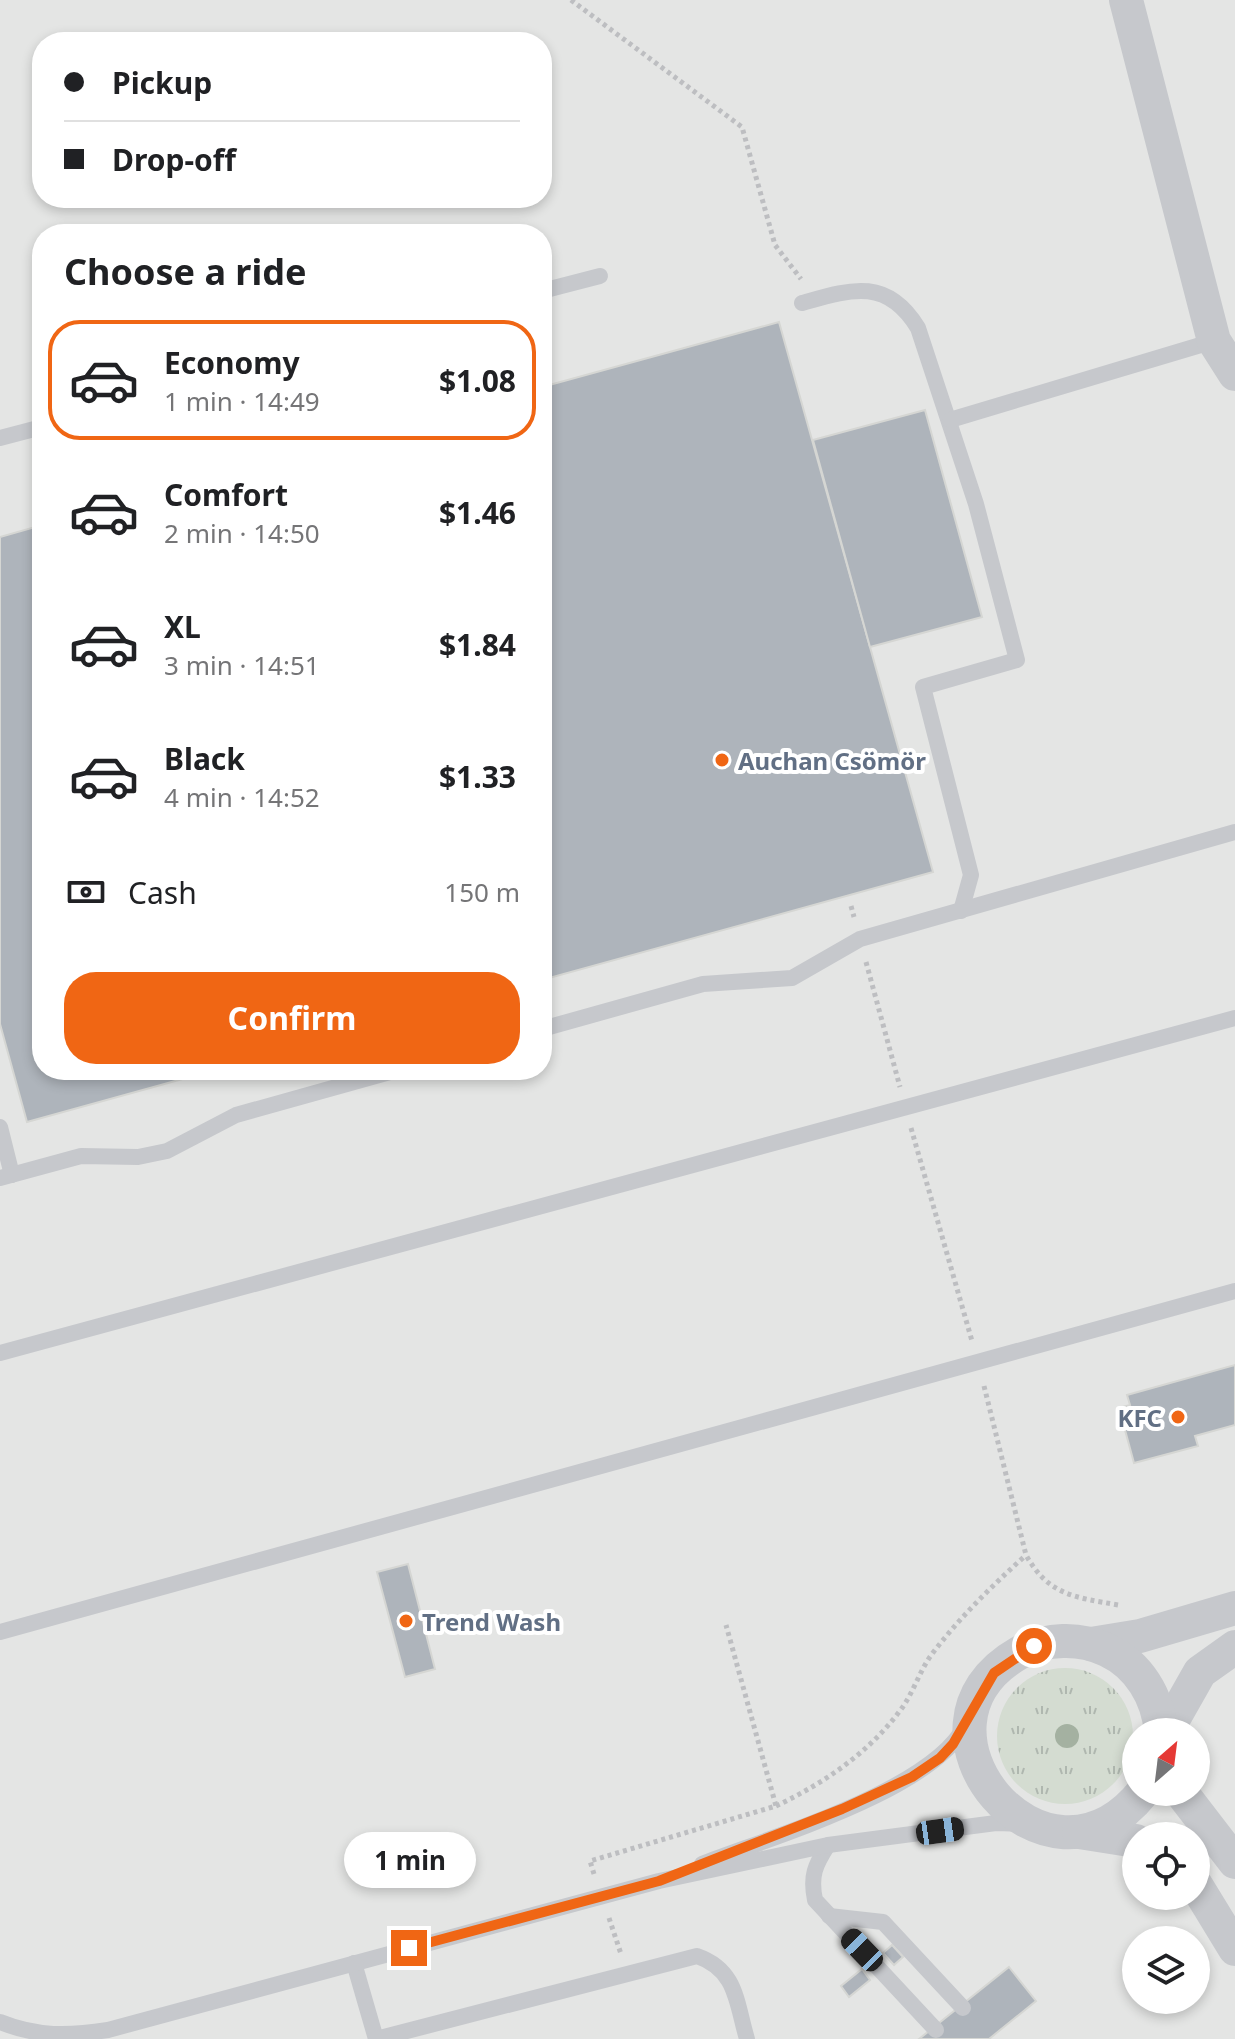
<!DOCTYPE html>
<meta charset="utf-8">
<style>
:root{--surface:#fff;--page:#f6f6f6;--text:#202124;--muted:#757577;--line:#e0e0e0;--accent:#f06614}
body{margin:0;font-family:"Noto Sans",sans-serif;background:var(--page);color:var(--text);height:100vh;display:flex;flex-direction:column;font-size:30px;white-space:nowrap}
*{box-sizing:border-box;margin:0}
p{font-size:26px;color:var(--muted)}
.icon{flex:none;width:44px;height:44px;fill:none;stroke:currentColor;stroke-width:2;stroke-linecap:round;stroke-linejoin:round}
.map{position:relative;flex:1;overflow:hidden}
.drawer{position:absolute;left:32px;top:224px;width:520px;height:856px;display:flex;flex-direction:column;background:var(--surface);border-radius:32px;box-shadow:0 4px 12px #0003}
.drawer>*{flex:none}
.top-card{position:absolute;left:32px;top:32px;width:520px;height:176px;border-radius:32px;box-shadow:0 4px 12px #0003;display:grid;align-content:center;height:176px;padding:0 32px;background:var(--surface)}
.needle{width:52px;rotate:28deg}
.buttons{position:absolute;left:1122px;top:1718px;display:grid;gap:16px}
.buttons a{display:grid;place-items:center;width:88px;height:88px;border-radius:50%;background:var(--surface);box-shadow:0 4px 12px #0003;font-size:40px}
.end{position:absolute;width:36px;height:36px;margin:-18px;border:10px solid #f06614;background:#fff;box-shadow:0 0 0 4px #fff}
.from{border-radius:50%}
.bubble{position:absolute;height:56px;border-radius:28px;background:var(--surface);box-shadow:0 4px 12px #0003;font-size:26px;font-weight:700;line-height:56px;text-align:center}
.car{position:absolute;width:24px;height:48px;margin:-24px -12px;border-radius:10px;box-shadow:0 0 6px 2px #0007;background:linear-gradient(#222 24%,#8ab4d8 0 40%,#222 0 76%,#8ab4d8 0 86%,#222 0)}
.top-card b{display:flex;align-items:center;gap:28px;height:76px;font-size:30px}
.top-card b+b{border-top:2px solid var(--line)}
.top-card i{width:20px;height:20px;background:var(--text)}
ul{padding:0;list-style:none}
li{display:flex;align-items:center;gap:24px;height:120px;margin:0 16px 12px;padding:0 16px;border:4px solid transparent;border-radius:32px}
li div{flex:1}
li b{display:block;font-size:30px}
li em{font-style:normal;font-weight:700}
li.on{border-color:var(--accent)}
li>.icon{width:72px;height:72px;stroke-width:1.5}
h2{padding:0 32px;font-size:36px;line-height:96px}
.pay{display:flex;align-items:center;gap:20px;height:88px;padding:0 32px;font-size:30px}
.pay p{margin-inline-start:auto}
.primary-button{display:flex;gap:16px;margin-top:auto;padding:16px 32px}
.primary-button a{flex:1;height:92px;border-radius:32px;background:var(--accent);color:#fff;font-size:32px;font-weight:700;line-height:92px;text-align:center}
.map>svg:first-child{display:block}
.built{fill:#e4e5e4;fill-rule:evenodd}
.grass{fill:url(#grass-tufts)}
.building{fill:#aeb4bb;stroke:#d5d6d3;stroke-width:2}
.lines{fill:none;stroke-linecap:round;stroke-linejoin:round}
.path{stroke:#bdbec1;stroke-width:5;stroke-dasharray:4 4;stroke-linecap:butt}
.service{stroke:#c6c8cc;stroke-width:16}
.minor{stroke:#c6c8cc;stroke-width:34}
.tree{fill:#a4b1a1}
.route{stroke:#f06614;stroke-width:10}
.poi-dot{fill:#f06614;stroke:#fff;stroke-width:3}
.labels{text-anchor:middle;dominant-baseline:central;stroke-width:8;stroke-linejoin:round;paint-order:stroke}
.poi-label{font-size:24px;font-weight:bold;fill:#616f84;stroke:#fff;text-anchor:start}
</style>
<div class="map">
<svg width="1235" height="2039" viewBox="0 0 1235 2039">
<defs>
<pattern id="grass-tufts" width="24" height="20" patternUnits="userSpaceOnUse" patternTransform="scale(2)"><rect width="24" height="20" fill="#d4dcd1"/><path d="M3 7l-1-3M5 7V3M7 7l1-3M15 17l-1-3M17 17v-4M19 17l1-3" fill="none" stroke="#afb7af"/></pattern>
</defs>
<rect width="100%" height="100%" fill="#f4f5f0"/>
<path class="built" d="M0 0H1235V2039H0ZM42 42H542V198H42ZM42 234H542V1070H42ZM1136 1732H1196V1792H1136ZM1136 1836H1196V1896H1136ZM1136 1940H1196V2000H1136Z"/>
<circle class="grass" cx="1065" cy="1736" r="68"/>
<g class="building">
<polygon points="779,322 933,872 542,980 542,387"/>
<polygon points="925,410 982,617 870,647 813,440"/>
<polygon points="42,525 42,1070 215,1070 27,1122 0,1024 0,537"/>
<polygon points="1235,1365 1235,1425 1195,1436 1198,1446 1134,1463 1119,1408 1130,1405 1127,1395"/>
<polygon points="408,1564 435,1669 405,1677 377,1572"/>
<polygon points="892,1945 903,1957 894,1965 883,1953"/>
<polygon points="1009,1967 1036,2001 989,2039 919,2039"/>
<polygon points="862,1969 870,1980 849,1997 841,1986"/>
</g>
<g class="lines">
<g class="path">
<polyline points="571,0 742,127 775,245 801,279"/>
<polyline points="851,906 854,917"/>
<polyline points="866,962 900,1087"/>
<polyline points="911,1128 972,1341"/>
<path d="M984 1386 1026 1555C1049 1596 1075 1597 1118 1605"/>
<path d="M776 1806C826 1782 870 1752 902 1708 914 1691 920 1670 932 1654 960 1617 992 1586 1026 1555"/>
<polyline points="594,1874 590,1861 776,1806 726,1625"/>
<polyline points="609,1918 621,1954"/>
</g>
<g class="service">
<polyline points="542,291 600,276"/>
<path d="M802 303C851 289 887 277 918 328L976 504 1017 660 923 687 971 875 961 911"/>
<polyline points="950,420 1214,341"/>
<polyline points="0,438 42,427"/>
<polyline points="542,1029 703,984 792,978 860,939 1235,832"/>
<polyline points="0,1127 12,1175"/>
<polyline points="0,1178 81,1156 138,1157 167,1151 236,1115 397,1070"/>
<polyline points="0,1353 1235,1018"/>
<polyline points="0,1632 1235,1291"/>
<path d="M828 1845C815 1865 810 1876 815 1900L936 2030"/>
<path d="M702 1864C771 1837 934 1790 966 1724"/>
<polyline points="829,1916 883,1922 963,2008"/>
<polyline points="354,1963 376,2039"/>
<path d="M0 2022C37 2037 69 2036 108 2030L659 1881 828 1845 996 1823 1024 1824"/>
<path d="M376 2039 697 1956C737 1970 736 2002 747 2039"/>
</g>
<g class="minor">
<polyline points="1126,0 1214,341 1235,374"/>
<polyline points="1091,1644 1140,1636 1235,1608"/>
<polyline points="1166,1732 1200,1672 1235,1647"/>
<path d="M1143 1792C1045 1914 889 1727 1019 1653 1046 1638 1079 1637 1107 1650 1139 1665 1158 1697 1161 1732"/>
<polyline points="1181,1792 1235,1862"/>
<polyline points="1079,1832 1136,1841"/>
<polyline points="1196,1885 1235,1949"/>
</g>
</g>
<circle class="tree" cx="1067" cy="1736" r="12"/>
<g class="lines">
<polyline class="route" points="409,1948 659,1881 842,1809 912,1777 940,1758 953,1744 994,1673 1034,1646"/>
</g>
<g class="poi-dot">
<circle cx="722" cy="760" r="8"/>
<circle cx="1178" cy="1417" r="8"/>
<circle cx="406" cy="1621" r="8"/>
</g>
<g class="labels">
<g class="poi-label">
<text x="738" y="760">Auchan Csömör</text>
<text x="1162" y="1417" text-anchor="end">KFC</text>
<text x="422" y="1621">Trend Wash</text>
</g>
</g>
</svg>
<div class="buttons">
<a><svg class="needle" viewBox="-14 -14 28 28"><path d="M0-13l5 13h-10z" fill="#e53935"/><path d="M0 13l5-13h-10z" fill="#757577"/></svg></a>
<a><svg class="icon" aria-label="locate" viewBox="0 0 24 24"><circle cx="12" cy="12" r="6"/><path d="M12 2v4M12 18v4M2 12h4M18 12h4"/></svg></a>
<a><svg class="icon" aria-label="layers" viewBox="0 0 24 24"><path d="M12 4l9 5-9 5-9-5zM3 14l9 5 9-5"/></svg></a>
</div>
<i class="end from" style="left:1034px;top:1646px"></i>
<i class="end" style="left:409px;top:1948px"></i>
<div class="bubble" style="left:344px;top:1832px;width:132px">1 min</div>
<i class="car" style="left:940px;top:1831px;rotate:82deg"></i>
<i class="car" style="left:862px;top:1950px;rotate:316deg"></i>
<div class="top-card">
<b><i class="from"></i>Pickup</b>
<b><i></i>Drop-off</b>
</div>
<section class="drawer">
<h2>Choose a ride</h2>
<ul>
<li class="on"><svg class="icon" aria-label="car" viewBox="0 0 24 24"><path d="M5 17H2v-5l4-1 3-4h7l3 4 3 1v5h-3M9 17h6M6 11h13"/><circle cx="7" cy="17" r="2"/><circle cx="17" cy="17" r="2"/></svg><div><b>Economy</b><p>1 min · 14:49</p></div><em>$1.08</em></li>
<li><svg class="icon" aria-label="car" viewBox="0 0 24 24"><path d="M5 17H2v-5l4-1 3-4h7l3 4 3 1v5h-3M9 17h6M6 11h13"/><circle cx="7" cy="17" r="2"/><circle cx="17" cy="17" r="2"/></svg><div><b>Comfort</b><p>2 min · 14:50</p></div><em>$1.46</em></li>
<li><svg class="icon" aria-label="car" viewBox="0 0 24 24"><path d="M5 17H2v-5l4-1 3-4h7l3 4 3 1v5h-3M9 17h6M6 11h13"/><circle cx="7" cy="17" r="2"/><circle cx="17" cy="17" r="2"/></svg><div><b>XL</b><p>3 min · 14:51</p></div><em>$1.84</em></li>
<li><svg class="icon" aria-label="car" viewBox="0 0 24 24"><path d="M5 17H2v-5l4-1 3-4h7l3 4 3 1v5h-3M9 17h6M6 11h13"/><circle cx="7" cy="17" r="2"/><circle cx="17" cy="17" r="2"/></svg><div><b>Black</b><p>4 min · 14:52</p></div><em>$1.33</em></li>
</ul>
<div class="pay"><svg class="icon" aria-label="cash" viewBox="0 0 24 24"><path d="M3 7h18v10H3z"/><circle cx="12" cy="12" r="2"/></svg>Cash<p>150 m</p></div>
<div class="primary-button"><a>Confirm</a></div>
</section>
</div>
